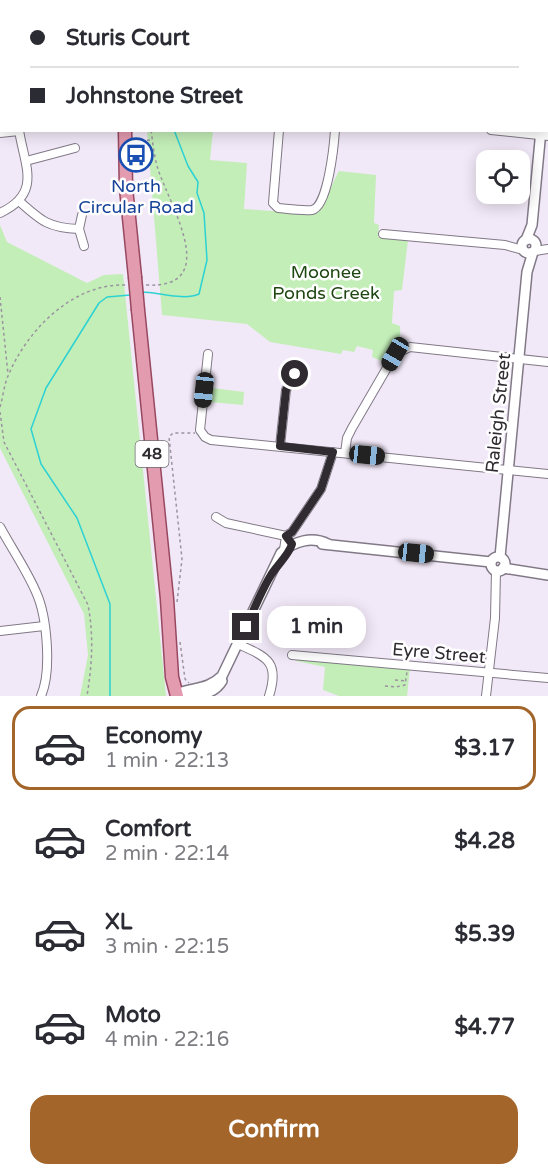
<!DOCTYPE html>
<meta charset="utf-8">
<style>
:root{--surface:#fff;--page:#f2f2f3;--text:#2b2b33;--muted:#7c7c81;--line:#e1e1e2;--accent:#a3652a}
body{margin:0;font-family:"Varela Round",sans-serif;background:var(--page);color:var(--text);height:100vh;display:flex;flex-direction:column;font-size:22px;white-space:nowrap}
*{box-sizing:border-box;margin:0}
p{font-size:20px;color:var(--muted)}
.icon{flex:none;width:33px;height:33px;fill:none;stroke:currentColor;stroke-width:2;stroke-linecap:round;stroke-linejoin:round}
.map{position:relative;height:696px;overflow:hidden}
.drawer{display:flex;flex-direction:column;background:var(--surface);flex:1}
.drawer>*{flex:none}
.banner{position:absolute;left:0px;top:0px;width:549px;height:132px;box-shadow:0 3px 15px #0003;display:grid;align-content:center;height:132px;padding:0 30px;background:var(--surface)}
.buttons{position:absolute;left:476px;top:150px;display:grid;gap:12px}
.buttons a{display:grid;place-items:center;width:54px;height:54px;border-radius:12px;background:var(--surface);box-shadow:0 3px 15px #0003;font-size:30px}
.end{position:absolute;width:27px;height:27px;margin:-14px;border:8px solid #2f2b31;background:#fff;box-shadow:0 0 0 3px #fff}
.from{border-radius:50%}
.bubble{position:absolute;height:42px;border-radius:18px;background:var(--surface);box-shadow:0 3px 15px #0003;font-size:20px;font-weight:800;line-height:42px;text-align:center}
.car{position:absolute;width:18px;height:36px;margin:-18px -9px;border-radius:8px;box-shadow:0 0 4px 2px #0007;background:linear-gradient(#222 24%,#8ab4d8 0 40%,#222 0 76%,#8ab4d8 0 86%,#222 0)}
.banner b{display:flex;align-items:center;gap:21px;height:57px;font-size:22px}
.banner b+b{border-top:2px solid var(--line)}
.banner i{width:15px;height:15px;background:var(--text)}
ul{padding:10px 0 0;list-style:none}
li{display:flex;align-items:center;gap:18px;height:84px;margin:0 12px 9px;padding:0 18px;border:3px solid transparent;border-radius:18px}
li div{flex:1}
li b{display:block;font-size:22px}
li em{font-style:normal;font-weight:800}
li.selected{border-color:var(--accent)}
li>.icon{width:54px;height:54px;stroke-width:1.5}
.cta{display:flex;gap:12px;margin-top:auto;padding:12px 30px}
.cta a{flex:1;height:69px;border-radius:18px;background:var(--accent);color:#fff;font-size:24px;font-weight:800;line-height:69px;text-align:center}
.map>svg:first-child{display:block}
.green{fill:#c3eeb8}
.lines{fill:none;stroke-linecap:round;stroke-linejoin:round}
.stream{stroke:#2cd2d3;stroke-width:1.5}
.minor-casing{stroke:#817986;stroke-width:10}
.tertiary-casing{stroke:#817986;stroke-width:12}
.primary-casing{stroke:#984860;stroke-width:15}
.path{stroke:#9b949f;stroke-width:1.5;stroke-dasharray:3 3;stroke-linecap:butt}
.minor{stroke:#fff;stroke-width:8}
.tertiary{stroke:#fff;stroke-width:9}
.primary{stroke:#e39baf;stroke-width:12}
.primary-bridge-casing{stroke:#984860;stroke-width:15;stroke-linecap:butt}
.primary-bridge{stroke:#e39baf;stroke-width:12}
.route{stroke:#2f2b31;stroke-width:8}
.labels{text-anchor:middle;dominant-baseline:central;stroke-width:5;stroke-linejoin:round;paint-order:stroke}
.shield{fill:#fff;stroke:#6d6b6f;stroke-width:1.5}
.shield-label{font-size:16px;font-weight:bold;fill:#2f2b31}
.transit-label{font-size:18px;fill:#164399;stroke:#fff}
.park-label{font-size:18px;fill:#1e4712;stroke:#fff}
.street-label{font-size:18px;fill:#2f2b31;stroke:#fff}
</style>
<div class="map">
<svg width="548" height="696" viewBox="0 0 548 696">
<rect width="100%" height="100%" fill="#f2e9f8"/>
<g class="green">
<path d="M147 131H213L210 160 247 163 244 209 316 214C325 206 332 183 339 171L376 175 374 223 379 225 378 237 408 240 402 290 394 291 392 323 400 326C402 343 394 349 384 362L372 357 373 350 357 346 354 352 343 350 341 354 270 342 247 324 162 315Z"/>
<polygon points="0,225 7,242 87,283 104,275 123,274 166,696 80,696 88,655 84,614 0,448"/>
<polygon points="212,388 244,392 243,405 210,402"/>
<polygon points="296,656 410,669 407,696 339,696 323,690 325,667 296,661"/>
</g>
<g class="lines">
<g class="stream">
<polyline points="211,2 212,0"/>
<path d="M141 292C159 292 183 301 199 294L207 260 204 213 197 193 198 182 188 166 174 130"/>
<polyline points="110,696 110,604 77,518 41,464 31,429 46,388 99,303 107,297 130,295"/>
</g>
<g class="minor-casing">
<g id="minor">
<polyline points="303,0 317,2"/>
<polyline points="348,2 348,0"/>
<path d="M279 130 273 203 278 208C289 209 302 211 312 210 328 207 334 145 335 130"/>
<polyline points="491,130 548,136"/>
<polyline points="0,133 19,131"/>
<polyline points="26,161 75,148"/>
<path d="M19 201C41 221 49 228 79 229"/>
<path d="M0 213C43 193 24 165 19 130"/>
<polyline points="82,215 79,229 84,246"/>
<polyline points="383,234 505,245 523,250"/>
<polyline points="535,251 548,249"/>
<polyline points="208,354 200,430 205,437 211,440 548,474"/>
<polyline points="280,446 286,390 295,374"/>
<polyline points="345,453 347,438 352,428 395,354 410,347 548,362"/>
<polyline points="216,517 226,523 286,536"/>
<path d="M0 527C12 549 26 569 36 592 47 616 52 671 41 696"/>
<polyline points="284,550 286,536 292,532 321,489 333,452"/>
<polyline points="0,631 44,626"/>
<path d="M238 644C267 657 280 662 269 696"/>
<polyline points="292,655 548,678"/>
<polyline points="486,696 495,618 496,571"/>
</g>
</g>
<g class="tertiary-casing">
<g id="tertiary">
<polyline points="0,42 2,43"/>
<polyline points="0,53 2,54"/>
<polyline points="548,60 548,55"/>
<circle cx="529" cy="246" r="7"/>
<polyline points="526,240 532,225 541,130"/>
<polyline points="322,544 491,562"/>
<polyline points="500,557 527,272 533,252"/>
<circle cx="498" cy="564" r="7"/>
<polyline points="503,568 548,575"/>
<path d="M176 694C193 687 208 690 222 676L281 553C294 541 312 536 328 544"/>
<path d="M179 694C195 696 213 696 222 681"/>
</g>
</g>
<g class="primary-casing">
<g id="primary">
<polyline points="129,2 129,0"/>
<polyline points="125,130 126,188 135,277"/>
<polyline points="138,310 167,599 172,677 177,696"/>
</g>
</g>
<g class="path">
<polyline points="144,2 144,0"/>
<polyline points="177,2 178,0"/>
<polyline points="135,141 151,140"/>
<path d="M146 285C221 289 172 209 159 172 154 158 153 144 151 130"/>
<polyline points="0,297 8,374"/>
<path d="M0 407C3 397 4 385 8 376 27 330 73 283 126 285"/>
<path d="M0 412 4 442 88 605C94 636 92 665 87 696"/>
<polyline points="177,602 182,559 169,437 173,433 195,433"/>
<polyline points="180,642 185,679 189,683"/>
<polyline points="395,680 406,681"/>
<polyline points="385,686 396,687 405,685 407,672"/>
</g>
<use href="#minor" class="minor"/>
<use href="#tertiary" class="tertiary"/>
<use href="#primary" class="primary"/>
<g class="primary-bridge-casing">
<polyline id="primary-bridge" points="135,277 138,310"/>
</g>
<use href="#primary-bridge" class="primary-bridge"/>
</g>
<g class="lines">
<path class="route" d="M246 627C254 610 261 591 271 575 276 567 290 553 292 544L286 536 292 532 321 489 333 452 280 446 286 390 295 374"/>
</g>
<defs>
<g id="bus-ring" transform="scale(1.725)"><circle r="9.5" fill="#fff" stroke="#1a4fb4" stroke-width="1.5"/><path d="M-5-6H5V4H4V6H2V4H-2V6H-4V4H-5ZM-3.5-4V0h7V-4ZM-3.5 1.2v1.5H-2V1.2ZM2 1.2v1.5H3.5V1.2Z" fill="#1a4fb4"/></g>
</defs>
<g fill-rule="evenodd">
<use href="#bus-ring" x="136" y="155"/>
</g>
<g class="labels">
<rect class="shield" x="135.5" y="441" width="33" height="26" rx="4.5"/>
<g class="shield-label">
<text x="152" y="454">48</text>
</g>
<g class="transit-label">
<text x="136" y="186">North<tspan x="136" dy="21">Circular Road</tspan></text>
</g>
<g class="park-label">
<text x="326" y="272">Moonee<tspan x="326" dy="21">Ponds Creek</tspan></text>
</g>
<g class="street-label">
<text transform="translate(498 413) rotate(-84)">Raleigh Street</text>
<text transform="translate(439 653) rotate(5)">Eyre Street</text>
</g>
</g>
</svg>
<div class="buttons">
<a><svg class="icon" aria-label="locate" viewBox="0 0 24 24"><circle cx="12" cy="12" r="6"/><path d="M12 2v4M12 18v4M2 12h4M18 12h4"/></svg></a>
</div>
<i class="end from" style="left:295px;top:374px"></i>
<i class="end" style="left:246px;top:627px"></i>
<div class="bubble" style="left:267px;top:606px;width:99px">1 min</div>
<i class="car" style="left:395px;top:354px;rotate:210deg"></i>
<i class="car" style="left:204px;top:390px;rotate:186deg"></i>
<i class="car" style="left:367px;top:455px;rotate:96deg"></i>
<i class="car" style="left:416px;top:553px;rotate:96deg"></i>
<div class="banner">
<b><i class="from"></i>Sturis Court</b>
<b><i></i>Johnstone Street</b>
</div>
</div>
<section class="drawer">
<ul>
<li class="selected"><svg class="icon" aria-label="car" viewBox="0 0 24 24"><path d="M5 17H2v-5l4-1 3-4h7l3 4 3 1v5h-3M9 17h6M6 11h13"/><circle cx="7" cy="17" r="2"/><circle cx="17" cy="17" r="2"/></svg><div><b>Economy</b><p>1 min · 22:13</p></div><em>$3.17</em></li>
<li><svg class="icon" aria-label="car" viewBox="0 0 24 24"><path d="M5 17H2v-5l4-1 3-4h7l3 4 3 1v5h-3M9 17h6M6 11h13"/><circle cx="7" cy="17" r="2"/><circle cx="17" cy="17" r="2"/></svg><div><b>Comfort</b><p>2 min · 22:14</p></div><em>$4.28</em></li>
<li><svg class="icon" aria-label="car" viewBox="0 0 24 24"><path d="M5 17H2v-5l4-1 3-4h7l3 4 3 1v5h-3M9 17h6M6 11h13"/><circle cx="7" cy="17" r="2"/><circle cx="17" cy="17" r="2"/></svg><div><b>XL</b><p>3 min · 22:15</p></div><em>$5.39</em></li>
<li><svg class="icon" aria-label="car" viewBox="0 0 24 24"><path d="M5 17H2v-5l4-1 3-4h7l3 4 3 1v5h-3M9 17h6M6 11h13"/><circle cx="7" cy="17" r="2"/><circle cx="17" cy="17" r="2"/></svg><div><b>Moto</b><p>4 min · 22:16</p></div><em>$4.77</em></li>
</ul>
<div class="cta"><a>Confirm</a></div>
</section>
